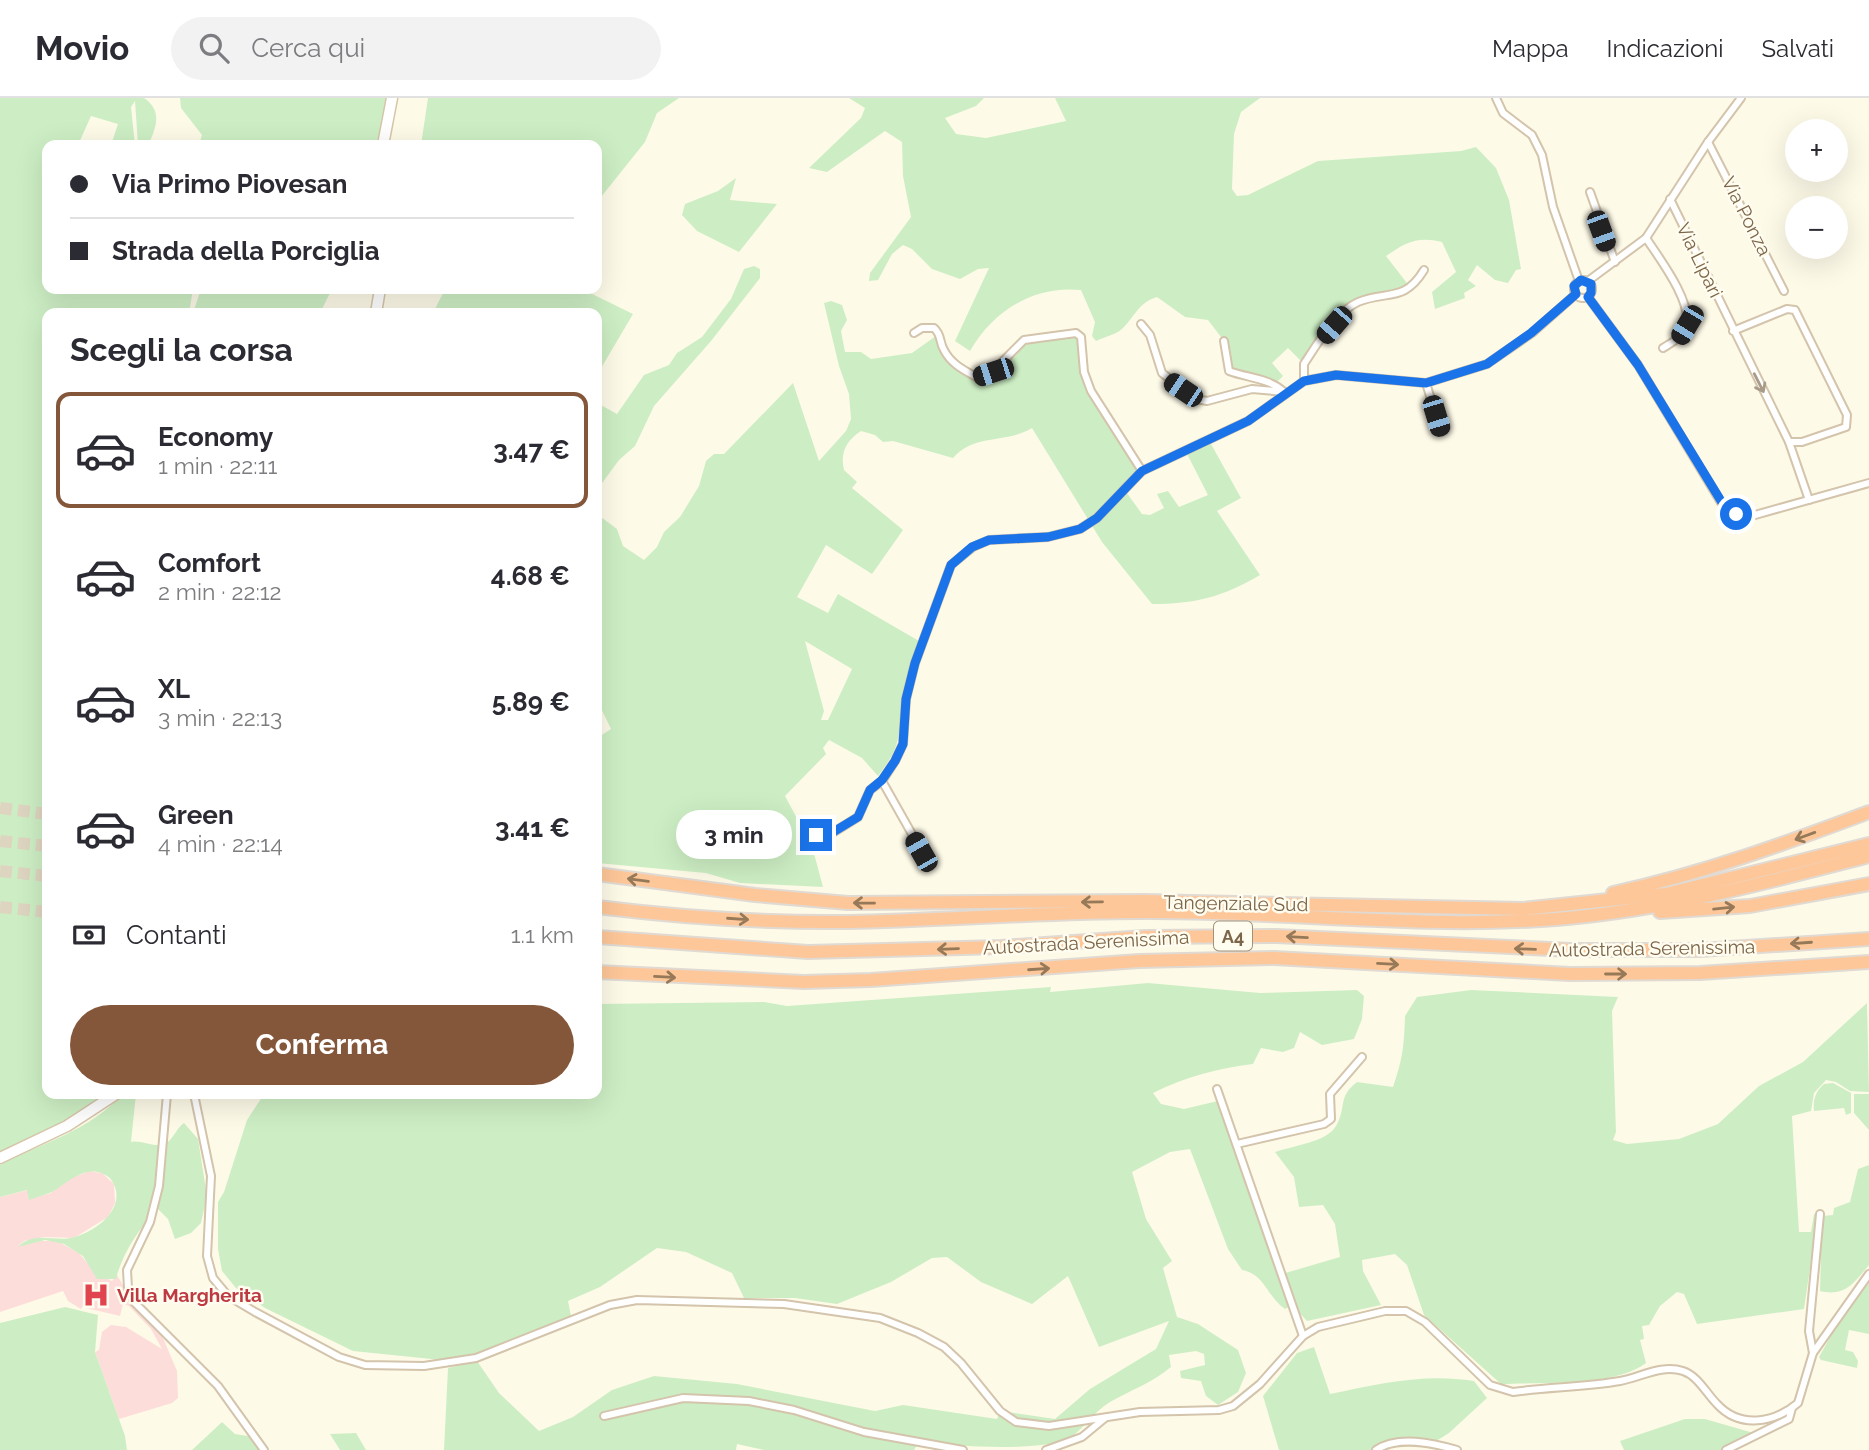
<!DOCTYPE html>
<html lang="it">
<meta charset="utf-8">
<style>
:root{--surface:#fff;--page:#f2f2f3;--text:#2b2b33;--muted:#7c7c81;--line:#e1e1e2;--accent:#85573a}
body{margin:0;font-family:Raleway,sans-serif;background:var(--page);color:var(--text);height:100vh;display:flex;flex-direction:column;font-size:26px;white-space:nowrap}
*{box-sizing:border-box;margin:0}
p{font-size:23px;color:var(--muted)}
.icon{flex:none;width:38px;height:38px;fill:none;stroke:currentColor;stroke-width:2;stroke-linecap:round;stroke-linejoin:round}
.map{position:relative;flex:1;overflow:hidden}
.sheet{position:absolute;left:42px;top:210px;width:560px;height:791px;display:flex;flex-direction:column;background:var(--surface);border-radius:14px;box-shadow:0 7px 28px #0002}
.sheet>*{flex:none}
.guide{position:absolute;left:42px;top:42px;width:560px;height:154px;border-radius:14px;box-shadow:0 7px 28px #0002;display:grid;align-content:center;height:154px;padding:0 28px;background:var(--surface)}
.tools{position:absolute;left:1785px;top:21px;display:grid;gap:14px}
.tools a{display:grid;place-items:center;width:63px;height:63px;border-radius:50%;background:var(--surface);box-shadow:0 7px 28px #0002;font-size:35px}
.end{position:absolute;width:32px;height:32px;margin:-16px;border:9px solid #1a73e8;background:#fff;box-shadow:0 0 0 4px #fff}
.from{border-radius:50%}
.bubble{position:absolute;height:49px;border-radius:24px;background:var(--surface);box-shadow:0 7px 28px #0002;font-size:23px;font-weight:700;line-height:49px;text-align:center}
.car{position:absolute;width:21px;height:42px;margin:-21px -10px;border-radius:9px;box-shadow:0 0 5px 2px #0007;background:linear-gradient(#222 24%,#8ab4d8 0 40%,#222 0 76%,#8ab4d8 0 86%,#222 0)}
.guide b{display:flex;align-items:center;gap:24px;height:66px;font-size:26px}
.guide b+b{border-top:2px solid var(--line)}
.guide i{width:18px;height:18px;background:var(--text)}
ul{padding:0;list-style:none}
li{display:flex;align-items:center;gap:21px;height:116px;margin:0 14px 10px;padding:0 14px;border:4px solid transparent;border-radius:14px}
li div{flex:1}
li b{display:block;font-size:26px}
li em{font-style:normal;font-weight:700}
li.on{border-color:var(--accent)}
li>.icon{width:63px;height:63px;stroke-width:1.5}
h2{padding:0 28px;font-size:32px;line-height:84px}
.pay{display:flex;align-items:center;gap:18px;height:77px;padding:0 28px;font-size:26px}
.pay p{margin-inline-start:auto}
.primary-button{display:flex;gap:14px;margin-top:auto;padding:14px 28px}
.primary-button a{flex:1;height:80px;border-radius:42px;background:var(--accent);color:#fff;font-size:28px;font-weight:700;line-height:80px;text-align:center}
header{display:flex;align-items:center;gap:42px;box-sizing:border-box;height:98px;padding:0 35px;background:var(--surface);border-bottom:2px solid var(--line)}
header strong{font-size:33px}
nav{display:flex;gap:38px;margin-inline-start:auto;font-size:24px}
.search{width:490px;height:63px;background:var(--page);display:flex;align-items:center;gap:18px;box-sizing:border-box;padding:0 24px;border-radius:38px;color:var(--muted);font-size:26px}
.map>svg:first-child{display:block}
.medical{fill:#fdddda}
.green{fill:#cdeec4;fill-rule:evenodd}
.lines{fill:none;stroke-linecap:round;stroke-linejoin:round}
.highway-tunnel{stroke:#ded5c0;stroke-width:12;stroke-dasharray:12 6;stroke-linecap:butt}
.street-casing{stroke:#d3c4ab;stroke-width:10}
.secondary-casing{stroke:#d6c6a9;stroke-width:13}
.highway-casing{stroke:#e0dad3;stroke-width:16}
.street{stroke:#fff;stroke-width:6}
.secondary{stroke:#fff;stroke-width:10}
.highway{stroke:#fec799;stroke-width:12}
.oneway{stroke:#aa9b88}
.oneway2{stroke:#967958}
.route{stroke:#1a73e8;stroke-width:9}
.labels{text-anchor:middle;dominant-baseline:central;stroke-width:5;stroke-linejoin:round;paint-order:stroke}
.shield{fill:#fffcf0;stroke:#a3927a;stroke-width:2}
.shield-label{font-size:18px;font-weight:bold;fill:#7c6548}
.street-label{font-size:19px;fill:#7c6548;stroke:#fffcf0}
.health-label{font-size:19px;font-weight:bold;fill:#be3a42;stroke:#fffcf0;text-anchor:start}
</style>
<header>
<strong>Movio</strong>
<div class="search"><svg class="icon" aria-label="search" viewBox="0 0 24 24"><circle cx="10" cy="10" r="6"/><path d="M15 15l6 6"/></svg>Cerca qui</div>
<nav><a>Mappa</a><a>Indicazioni</a><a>Salvati</a></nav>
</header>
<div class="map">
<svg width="1869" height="1352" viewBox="0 0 1869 1352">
<rect width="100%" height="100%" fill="#fefae8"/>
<polygon class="medical" points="89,1073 102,1075 114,1086 115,1105 108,1119 74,1140 44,1139 24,1143 18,1148 40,1143 57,1143 79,1155 95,1174 112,1183 117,1177 128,1196 163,1240 177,1273 178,1300 172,1305 119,1321 95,1254 99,1252 102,1234 111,1227 126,1229 162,1251 151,1231 129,1208 123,1206 120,1218 82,1209 81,1211 68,1203 63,1193 0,1214 0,1099 28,1092 29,1101 51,1095 69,1081"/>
<g class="green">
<path d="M0 0H144C162 12 157 28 149 45L152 47H138L135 3 131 9 135 47H111L118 26 91 18 78 47H47V191H193L189 215H47V996H110L48 1034 0 1054Z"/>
<polygon points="180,0 392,0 383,47 199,47 202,37 181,10"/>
<polygon points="428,0 679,0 657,15 645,44 597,104 597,47 421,47"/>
<path d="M849 0H984L976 8 945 20 956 36 986 40 1066 23 1055 0H1260L1241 14 1234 36 1232 91 1237 98 1248 97 1318 63 1461 53 1476 49 1496 70 1509 102 1521 171 1516 172 1508 185 1495 182 1477 167 1468 182 1476 188 1464 195 1465 200 1435 211 1432 194 1456 174 1442 144C1418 138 1406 144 1386 158L1410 189 1359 204 1333 227 1304 266 1288 250 1272 265 1283 278 1275 286 1229 273 1224 243 1208 222 1185 219 1157 199C1138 205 1136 217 1123 230 1118 236 1104 239 1096 243L1092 238 1095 224 1081 192C1034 187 993 213 970 253L955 243 989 170 978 171 960 181 932 171 912 151 903 147 892 156 878 182 869 183 870 175 911 119 903 78 902 44 885 33 827 74 809 70 861 20 865 10Z"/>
<polygon points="736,80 730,102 777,106 739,154 697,133 682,117 685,106 718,93"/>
<polygon points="754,168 760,171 760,180 711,243 654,308 635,348 619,362 597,392 597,301 599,306 617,316 644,277 669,267 677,255 702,239 731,201 744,171"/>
<polygon points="201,191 332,191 320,215 193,215"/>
<polygon points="445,191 582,191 633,216 597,277 597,215 433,215"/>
<path d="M831 203 842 207 847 222 841 233 845 254H861L871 261 912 255 940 235 944 253 976 279C1004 270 1008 250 1026 242 1042 235 1065 233 1081 239L1084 274 1142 373 1124 391 1142 416 1150 417 1164 410 1157 396 1168 393 1179 409 1208 397 1187 356 1211 346 1241 400 1217 413 1260 477C1223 499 1195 506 1152 506L1102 444 1032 330C1006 346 975 335 953 360L893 343 883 344 875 337 861 333C846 343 840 355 844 372L857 384 852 390 903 432 872 476 826 447 797 499 828 515 838 496 919 543C914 560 906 579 903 596 896 636 906 642 878 678L862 660 829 642 823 650 826 656 785 698 812 748 823 789 740 785 706 775 597 765V640L611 631 597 602V416L617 431 623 448 644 462 657 449 664 434 680 419 699 388 706 363 714 356H724L793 285 819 363 846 333 851 321 849 296 839 268 824 205ZM805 543 852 571 828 622H821L824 613Z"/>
<path d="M1148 885 1260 895 1357 892 1364 898 1362 921 1354 941 1322 947 1300 934 1294 950 1283 954 1261 950 1253 966C1219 970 1185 979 1153 995L1161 1006 1184 1011 1222 1002 1282 1176 1340 1159 1335 1126 1323 1107 1299 1109 1294 1079 1275 1054C1292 1048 1327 1044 1336 1028 1347 1010 1337 999 1357 984L1393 989C1403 960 1404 947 1405 918L1417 899 1471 892 1618 899 1612 913 1616 1034 1613 1042 1627 1046 1679 1041 1718 1026 1759 988 1803 964 1867 905 1869 994 1850 993 1836 984 1826 982 1814 995 1811 1013 1792 1018 1799 1134H1811L1814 1116H1818L1804 1211 1697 1226 1684 1196 1677 1194 1660 1208 1649 1227 1642 1228 1644 1241 1640 1242 1646 1265C1615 1289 1540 1284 1501 1286L1424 1217 1407 1167 1395 1156 1362 1162 1363 1173 1381 1207 1307 1223 1292 1207 1285 1211C1267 1199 1265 1176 1242 1172L1228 1151 1190 1051 1170 1054 1132 1074 1146 1121 1172 1163 1163 1170 1177 1219 1198 1226 1238 1252 1246 1275 1238 1294 1218 1307 1206 1298 1201 1283 1181 1280 1180 1273 1205 1267 1204 1256 1196 1253 1169 1257 1171 1269C1152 1285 1131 1292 1110 1304 1093 1314 1082 1334 1065 1343 1032 1352 957 1350 920 1342L914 1352H764L737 1346 736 1352H444L448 1270 477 1263 499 1295 539 1333 573 1319 612 1292 654 1278 737 1286 875 1313 903 1307 997 1321 1000 1313 1055 1321 1090 1291 1156 1251 1169 1223 1099 1249 1068 1178 1032 1206 981 1184 947 1159 932 1160 891 1184 837 1206 795 1200H744L732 1175 686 1154 657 1150 600 1189 568 1203 572 1223 476 1260 441 1262 353 1253 265 1210 236 1190 222 1173 218 1151V1104L224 1094 247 1022 264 996H597V906L764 904 787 908 1051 889 1050 894Z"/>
<path d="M1833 985 1851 995V1015L1846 1017 1844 1010 1814 1013C1813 1002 1815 994 1824 986Z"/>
<path d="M122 996H136L131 1044C143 1041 158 1053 169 1043 175 1037 177 1030 184 1025L198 1041 207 1098 201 1125 191 1135 175 1141 168 1121 158 1111C139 1130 122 1156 116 1181H97L83 1158 64 1146 45 1142 18 1149C34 1132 57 1145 75 1139 100 1132 130 1106 110 1080 88 1063 70 1083 52 1094 45 1097 37 1099 29 1102L27 1092 0 1099V1067C39 1046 92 1032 122 996Z"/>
<polygon points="1854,996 1869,996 1869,1032 1854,1015"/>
<path d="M1869 1067V1167C1854 1185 1845 1199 1820 1193L1822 1118 1833 1117 1834 1110 1850 1104 1858 1071Z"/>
<polygon points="1869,1181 1869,1236 1849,1232 1845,1252 1853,1254 1858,1263 1857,1270 1821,1262 1819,1259 1842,1218"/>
<polygon points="65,1209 98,1217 95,1254 125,1338 127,1352 0,1352 0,1225"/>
<path d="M1314 1249 1330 1296C1378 1286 1424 1275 1474 1283L1487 1300 1449 1335 1433 1345 1406 1344 1376 1352H1279L1263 1298 1297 1255Z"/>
<polygon points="1685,1321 1705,1321 1757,1336 1726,1352 1624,1352 1620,1343"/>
<polygon points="222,1324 235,1336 248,1338 260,1352 192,1352"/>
<polygon points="356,1335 366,1352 340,1352 330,1336"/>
</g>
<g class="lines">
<g class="highway-tunnel">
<polyline points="0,710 47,716"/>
<polyline points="0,743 47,748"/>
<polyline points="0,773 47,778"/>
<polyline points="0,809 47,814"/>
</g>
<g class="street-casing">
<g id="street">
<polyline points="1496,0 1503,15 1532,37 1542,57 1553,109 1579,183"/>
<polyline points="1708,44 1784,193"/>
<polyline points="1590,94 1615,164"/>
<polyline points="1670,101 1789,344 1802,344 1846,329 1847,317 1795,212 1787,211 1733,233"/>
<path d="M1646 140C1659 160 1693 204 1686 228 1684 239 1672 244 1663 250"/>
<circle cx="1583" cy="191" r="9"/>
<polyline points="1588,183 1646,140 1708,44 1741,0"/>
<polyline points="1588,199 1638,267 1725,411 1746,418 1755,417 1869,385"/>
<polyline points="1141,226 1150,237 1162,275 1196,301 1207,303 1252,291 1285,294"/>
<path d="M914 235 922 230H934C942 237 939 244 944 252 951 266 964 272 976 279L993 273 1024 242 1076 235 1081 239 1084 274 1091 293 1142 373"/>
<path d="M1224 243 1229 273C1248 280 1268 280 1283 293"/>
<path d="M1304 283V266C1317 246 1336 214 1358 204 1387 192 1404 205 1424 172"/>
<polyline points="1426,285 1441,334"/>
<polyline points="1789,344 1809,402"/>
<polyline points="882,683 930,768"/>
<polyline points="816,737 821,735 826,739 858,719 870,692 882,683 895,663 903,646 906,601 915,565 951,467 973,449 989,442 1048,439 1080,431 1097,420 1142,373 1248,323 1304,283 1336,277 1426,285 1487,266 1532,235 1576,196"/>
<polyline points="1217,991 1303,1238"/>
<polyline points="167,996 159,1088 150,1124 127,1172 128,1190 134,1204 218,1288 264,1352"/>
<path d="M194 996 211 1078 207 1158 213 1180 228 1198 255 1214 339 1259 365 1267 424 1268 476 1260 610 1207 637 1202 784 1206 880 1220 918 1235 944 1249 961 1265 1000 1313 1016 1324 1049 1328 1140 1314 1219 1312 1233 1308 1260 1286 1303 1238 1318 1229 1385 1213H1406L1425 1224 1490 1287 1513 1294C1548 1289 1585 1289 1620 1283 1641 1279 1662 1266 1683 1273 1698 1278 1706 1295 1717 1306 1740 1331 1774 1325 1798 1305L1813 1255 1869 1176"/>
<polyline points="1237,1046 1324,1026 1331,1021 1330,996 1362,959"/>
<polyline points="1813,1255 1809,1233 1820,1116"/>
<polyline points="604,1318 683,1300 749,1303 794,1312 864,1334 963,1352"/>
<polyline points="1046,1352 1082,1339 1105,1320"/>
<path d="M1376 1352C1398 1337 1433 1345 1457 1352"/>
<polyline points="1726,1352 1789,1321 1792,1310"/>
</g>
</g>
<g class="secondary-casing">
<g id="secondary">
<polyline points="383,47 392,0"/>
<polyline points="376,215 380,191"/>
<polyline points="0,1060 67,1028 116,996"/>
</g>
</g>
<g class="highway-casing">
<g id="highway">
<polyline points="597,776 755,797 848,805 1144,803 1523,811 1666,796 1869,746"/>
<path d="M1613 795C1701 776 1784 746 1869 714"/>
<path d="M597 809C679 819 764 825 847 824 946 822 1044 814 1143 814 1276 813 1409 830 1541 822 1654 815 1761 786 1869 758"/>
<polyline points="1660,814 1750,808 1869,786"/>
<polyline points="597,839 808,854 1001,849 1145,839 1276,838 1571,852 1700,852 1869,841"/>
<polyline points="597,874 804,884 871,882 1139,863 1274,860 1570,876 1700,875 1869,864"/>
</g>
</g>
<use href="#street" class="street"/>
<use href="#secondary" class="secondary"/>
<use href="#highway" class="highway"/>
</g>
<defs><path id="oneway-shaft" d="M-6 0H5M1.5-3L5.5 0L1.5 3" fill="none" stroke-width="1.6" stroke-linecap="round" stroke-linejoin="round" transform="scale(1.75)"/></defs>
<use class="oneway" href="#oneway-shaft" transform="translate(1759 285) rotate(63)"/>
<g class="oneway2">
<use href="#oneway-shaft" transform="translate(1805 738) rotate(160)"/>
<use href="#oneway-shaft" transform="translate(638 782) rotate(-173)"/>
<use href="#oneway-shaft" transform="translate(1092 804) rotate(179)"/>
<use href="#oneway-shaft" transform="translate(864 805) rotate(-179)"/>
<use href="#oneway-shaft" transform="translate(1724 810) rotate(-6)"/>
<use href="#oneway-shaft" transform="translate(738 821) rotate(4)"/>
<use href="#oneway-shaft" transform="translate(1297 839) rotate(-177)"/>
<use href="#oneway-shaft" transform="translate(1801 845) rotate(176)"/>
<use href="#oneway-shaft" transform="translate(948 851) rotate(178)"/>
<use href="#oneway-shaft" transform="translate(1525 851) rotate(-178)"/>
<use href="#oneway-shaft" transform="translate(1388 866) rotate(3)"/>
<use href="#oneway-shaft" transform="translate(1039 871) rotate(-4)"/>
<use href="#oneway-shaft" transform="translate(1616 876)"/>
<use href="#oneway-shaft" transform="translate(665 879) rotate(3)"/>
</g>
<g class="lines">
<polyline class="route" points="816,737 821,735 825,739 858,719 870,692 882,682 895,663 903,646 906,601 915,565 951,467 972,449 989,442 1048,439 1080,431 1097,420 1142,373 1248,323 1304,283 1336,277 1426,285 1487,266 1531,235 1576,196 1574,188 1581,182 1591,186 1591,195 1588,199 1638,267 1726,411 1736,416"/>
</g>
<defs>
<g id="hospital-bare" transform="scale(2.1)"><path d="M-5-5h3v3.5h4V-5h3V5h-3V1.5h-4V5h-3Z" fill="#e0444e" stroke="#fffcf0" stroke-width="2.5" paint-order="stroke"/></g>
</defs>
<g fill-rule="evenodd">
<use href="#hospital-bare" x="96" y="1197"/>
</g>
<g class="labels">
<rect class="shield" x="1214" y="823.5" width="38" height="29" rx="5"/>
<g class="shield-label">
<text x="1233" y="838">A4</text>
</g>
<g class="street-label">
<text transform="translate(1747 118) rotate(63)">Via Ponza</text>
<text transform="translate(1700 162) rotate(64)">Via Lipari</text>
<text transform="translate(1236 805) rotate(1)">Tangenziale Sud</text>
<text transform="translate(1086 844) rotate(-3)">Autostrada Serenissima</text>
<text transform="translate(1652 850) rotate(-1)">Autostrada Serenissima</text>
</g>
<g class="health-label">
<text x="117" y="1197">Villa Margherita</text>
</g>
</g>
</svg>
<div class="tools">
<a>+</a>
<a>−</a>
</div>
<i class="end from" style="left:1736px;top:416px"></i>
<i class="end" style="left:816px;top:737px"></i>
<div class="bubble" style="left:676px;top:712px;width:116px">3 min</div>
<i class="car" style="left:1601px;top:133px;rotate:160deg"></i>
<i class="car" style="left:1334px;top:227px;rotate:221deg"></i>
<i class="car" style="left:1687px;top:227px;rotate:211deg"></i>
<i class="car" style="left:993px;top:274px;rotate:252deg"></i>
<i class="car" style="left:1183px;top:292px;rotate:304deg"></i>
<i class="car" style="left:1436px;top:318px;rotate:163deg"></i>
<i class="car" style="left:921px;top:754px;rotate:330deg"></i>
<div class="guide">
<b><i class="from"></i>Via Primo Piovesan</b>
<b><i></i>Strada della Porciglia</b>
</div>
<section class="sheet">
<h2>Scegli la corsa</h2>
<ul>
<li class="on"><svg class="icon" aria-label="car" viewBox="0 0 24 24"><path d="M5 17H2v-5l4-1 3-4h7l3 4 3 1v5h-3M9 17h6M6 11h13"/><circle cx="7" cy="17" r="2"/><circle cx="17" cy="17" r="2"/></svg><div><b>Economy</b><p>1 min · 22:11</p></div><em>3.47 €</em></li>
<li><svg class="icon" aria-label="car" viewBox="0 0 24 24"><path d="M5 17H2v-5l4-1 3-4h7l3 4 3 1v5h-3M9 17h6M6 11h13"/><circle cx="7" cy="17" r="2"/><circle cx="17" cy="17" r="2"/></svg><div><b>Comfort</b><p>2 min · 22:12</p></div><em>4.68 €</em></li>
<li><svg class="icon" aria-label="car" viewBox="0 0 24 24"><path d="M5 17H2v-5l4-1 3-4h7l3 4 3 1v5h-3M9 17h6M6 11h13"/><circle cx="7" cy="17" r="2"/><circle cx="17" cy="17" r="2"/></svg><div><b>XL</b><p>3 min · 22:13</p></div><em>5.89 €</em></li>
<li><svg class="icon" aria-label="car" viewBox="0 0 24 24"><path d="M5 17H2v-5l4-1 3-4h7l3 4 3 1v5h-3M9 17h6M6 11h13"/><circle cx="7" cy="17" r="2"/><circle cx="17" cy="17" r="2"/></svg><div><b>Green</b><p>4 min · 22:14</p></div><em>3.41 €</em></li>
</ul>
<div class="pay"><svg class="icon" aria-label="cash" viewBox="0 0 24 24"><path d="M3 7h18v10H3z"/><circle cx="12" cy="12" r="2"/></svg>Contanti<p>1.1 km</p></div>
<div class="primary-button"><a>Conferma</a></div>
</section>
</div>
